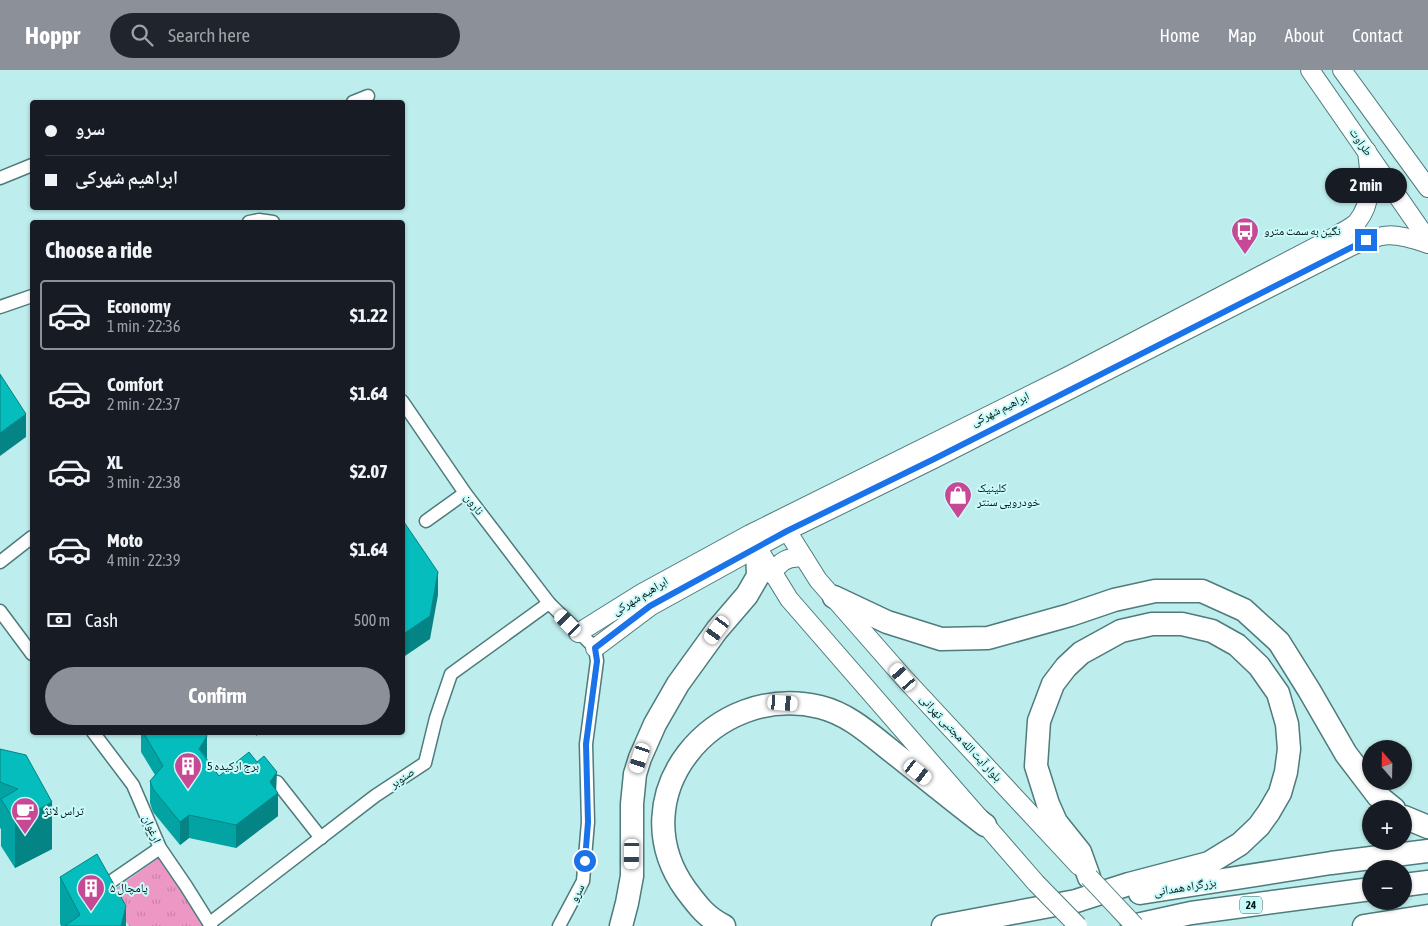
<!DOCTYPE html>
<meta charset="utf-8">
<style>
:root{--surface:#171b24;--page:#20242c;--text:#f1f3f6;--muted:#9ea1a6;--line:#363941;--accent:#8c9099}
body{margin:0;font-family:"Asap Condensed","Noto Naskh Arabic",sans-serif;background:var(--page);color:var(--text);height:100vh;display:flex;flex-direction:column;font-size:19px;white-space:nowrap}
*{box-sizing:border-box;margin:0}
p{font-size:16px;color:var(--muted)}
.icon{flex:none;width:28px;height:28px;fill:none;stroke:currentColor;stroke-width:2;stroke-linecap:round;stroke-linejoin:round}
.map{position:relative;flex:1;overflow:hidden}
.details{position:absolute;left:30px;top:150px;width:375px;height:515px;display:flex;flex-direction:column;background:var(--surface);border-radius:5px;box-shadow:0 1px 4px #0004}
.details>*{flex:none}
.guide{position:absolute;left:30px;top:30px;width:375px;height:110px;border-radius:5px;box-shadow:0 1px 4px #0004;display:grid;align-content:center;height:110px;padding:0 15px;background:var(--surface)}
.needle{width:32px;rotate:340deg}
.fabs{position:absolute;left:1362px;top:670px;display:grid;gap:10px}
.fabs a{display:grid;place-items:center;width:50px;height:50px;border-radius:50%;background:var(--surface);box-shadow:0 1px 4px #0004;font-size:25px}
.end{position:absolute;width:22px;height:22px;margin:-11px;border:6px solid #1a73e8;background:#fff;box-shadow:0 0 0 2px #fff}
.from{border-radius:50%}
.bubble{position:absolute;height:35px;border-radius:18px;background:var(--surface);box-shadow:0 1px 4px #0004;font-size:16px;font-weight:700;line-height:35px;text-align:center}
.car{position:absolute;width:15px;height:30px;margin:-15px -8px;border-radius:6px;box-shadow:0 0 4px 1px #0007;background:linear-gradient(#fff 24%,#345 0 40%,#fff 0 76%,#345 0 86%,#fff 0)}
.guide b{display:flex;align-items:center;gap:18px;height:48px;font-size:19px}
.guide b+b{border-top:1px solid var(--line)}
.guide i{width:12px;height:12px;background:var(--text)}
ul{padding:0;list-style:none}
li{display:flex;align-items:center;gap:15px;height:70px;margin:0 10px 8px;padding:0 5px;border:2px solid transparent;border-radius:5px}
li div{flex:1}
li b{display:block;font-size:19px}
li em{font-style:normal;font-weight:700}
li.current{border-color:var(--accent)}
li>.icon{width:45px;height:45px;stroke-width:1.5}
h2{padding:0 15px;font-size:22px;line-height:60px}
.pay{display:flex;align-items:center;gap:12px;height:55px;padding:0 15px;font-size:19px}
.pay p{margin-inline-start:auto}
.action{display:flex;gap:10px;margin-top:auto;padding:10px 15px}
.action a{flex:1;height:58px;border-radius:30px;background:var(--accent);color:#fff;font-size:20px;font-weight:700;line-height:58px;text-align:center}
header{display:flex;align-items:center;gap:30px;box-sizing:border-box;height:70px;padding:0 25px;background:var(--accent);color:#fff}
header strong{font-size:24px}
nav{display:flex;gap:28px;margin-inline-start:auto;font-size:18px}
.search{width:350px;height:45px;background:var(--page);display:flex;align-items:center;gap:12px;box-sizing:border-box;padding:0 18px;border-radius:28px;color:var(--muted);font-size:19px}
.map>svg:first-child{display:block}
.grass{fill:url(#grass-tufts)}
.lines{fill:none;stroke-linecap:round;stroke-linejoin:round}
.street-casing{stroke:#4e7b7b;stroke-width:15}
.secondary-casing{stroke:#4e7b7b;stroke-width:20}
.highway-casing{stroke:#4e7b7b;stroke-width:25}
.street{stroke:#fff;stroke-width:12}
.secondary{stroke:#fff;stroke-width:18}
.highway{stroke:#fff;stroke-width:22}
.secondary-bridge-casing{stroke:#4e7b7b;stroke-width:20;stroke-linecap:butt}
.secondary-bridge{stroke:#fff;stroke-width:18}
.wall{fill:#04a3a3}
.shaded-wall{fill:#048484}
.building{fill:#05bdbd;stroke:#048484}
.route{stroke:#1a73e8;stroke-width:6}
.labels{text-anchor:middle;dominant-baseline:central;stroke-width:4;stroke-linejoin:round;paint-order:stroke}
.shield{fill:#cafbfa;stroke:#415d5c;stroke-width:1}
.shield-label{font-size:11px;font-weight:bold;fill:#061919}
.street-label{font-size:12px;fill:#061919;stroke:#cafbfa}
.poi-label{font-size:12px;fill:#061919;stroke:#cafbfa;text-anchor:start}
</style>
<header>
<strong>Hoppr</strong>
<div class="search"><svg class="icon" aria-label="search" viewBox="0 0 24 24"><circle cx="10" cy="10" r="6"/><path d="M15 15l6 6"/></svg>Search here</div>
<nav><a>Home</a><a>Map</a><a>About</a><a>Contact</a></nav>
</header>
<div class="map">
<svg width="1428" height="856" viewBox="0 0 1428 856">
<defs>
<pattern id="grass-tufts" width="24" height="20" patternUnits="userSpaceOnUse" patternTransform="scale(1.25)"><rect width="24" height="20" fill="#ed97c5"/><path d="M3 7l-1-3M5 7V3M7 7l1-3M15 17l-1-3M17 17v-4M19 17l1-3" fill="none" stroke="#ca82a9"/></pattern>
</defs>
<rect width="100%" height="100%" fill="#bdedec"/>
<polygon class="grass" points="160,787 203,856 129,856 108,824"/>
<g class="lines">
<g class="street-casing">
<g id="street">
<polyline points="353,32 368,26"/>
<polyline points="0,108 32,95"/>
<polyline points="249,152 259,150 273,152"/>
<polyline points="0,237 32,226"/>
<polyline points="402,331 465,423 549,533 595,578 597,591 586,674 588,752 583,811 559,856"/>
<polyline points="426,451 465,423"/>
<polyline points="0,492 32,467"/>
<polyline points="0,541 32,584"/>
<polyline points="93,662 133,715 160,778 186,816 211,856"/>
<polyline points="277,712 321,768"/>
<polyline points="103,817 160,778"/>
<polyline points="210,853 375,726 425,693 436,648 451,604 549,533"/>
</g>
</g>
<g class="secondary-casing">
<g id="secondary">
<polyline points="1310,0 1428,170"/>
<polyline points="1342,0 1428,118"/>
<polyline points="781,451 818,510 903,607 1079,796"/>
<polyline points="757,477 789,529 1036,813"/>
<path d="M773 505C778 490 790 486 804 488"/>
<path d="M578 563 642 523 750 464 1068 306 1334 167C1341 162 1351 158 1357 152 1374 131 1370 106 1367 81"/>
<path d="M595 578 651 536 787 461 934 389 1350 177C1384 162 1393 162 1428 174"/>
</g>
</g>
<g class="highway-casing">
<g id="highway">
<polyline points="834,527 887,552 941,569 988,568 1070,545 1114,530 1155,521 1202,521 1244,540 1279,572 1309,620 1346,684 1378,726 1394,739"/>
<polyline points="1404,747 1428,757"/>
<polyline points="1404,815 1428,812"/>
<polyline points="1140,823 1331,793 1428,781"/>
<polyline points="1079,830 1129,814 1209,793 1240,774 1259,756 1269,742 1280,723 1286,702 1289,679 1287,654 1278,623 1259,596 1237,575 1212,561 1182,554 1152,554 1121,561 1081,583 1066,597 1053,614 1039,651 1036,696 1048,734 1056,752 1080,782 1089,807"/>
<polyline points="621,856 627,833 632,806 632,734 635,704 640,688 655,654 678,614 717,560 747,525 758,506 757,478"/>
<path d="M724 856C706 847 698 836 686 820 618 726 714 611 820 637 852 645 874 668 899 687 928 710 956 733 985 755"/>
<polyline points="943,856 1076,831"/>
<polyline points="1132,856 1191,843 1371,819"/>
<polyline points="1364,856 1428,846"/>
</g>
</g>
<use href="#street" class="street"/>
<use href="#secondary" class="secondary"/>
<use href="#highway" class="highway"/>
<g class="secondary-bridge-casing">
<g id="secondary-bridge">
<polyline points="1089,807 1135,856"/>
<polyline points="1036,813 1078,856"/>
</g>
</g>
<use href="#secondary-bridge" class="secondary-bridge"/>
</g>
<g class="wall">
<polygon points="141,662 143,662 207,689 219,706 277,721 278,746 236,778 189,768 180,775 153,742 150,733 150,711 155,705 141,682"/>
<polygon points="0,679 52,779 15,798 1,776 1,759 0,758"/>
<polygon points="60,807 126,856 61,856 60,854"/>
</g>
<g class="shaded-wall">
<polygon points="26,344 26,367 0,386 0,363"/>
<polygon points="438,502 438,525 430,569 402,588 402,565"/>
<polygon points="256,662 261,662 256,666"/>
<polygon points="207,666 207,689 199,679"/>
<polygon points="277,702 276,725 278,723 278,746 236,778 236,755 270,712"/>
<polygon points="52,732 52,779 15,798 15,752"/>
<polygon points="189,745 189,768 180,775 180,752"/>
<polygon points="126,836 126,856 121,856"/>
</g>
<g class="building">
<polygon points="0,304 26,344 0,363"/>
<polygon points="404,452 438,502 430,546 402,565 402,453"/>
<polygon points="143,662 205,662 207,666 199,679 219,706 249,682 257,692 264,686 277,702 270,712 278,723 236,755 189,745 180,752 153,719 150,711 163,696"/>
<polygon points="0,679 26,685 52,732 15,752 1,729 18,719 0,712"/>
<polygon points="97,784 126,836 121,856 65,856 80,845 60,807"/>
</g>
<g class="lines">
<polyline class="route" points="585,791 588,752 586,674 597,591 595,578 650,536 787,461 934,389 1366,170"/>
</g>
<defs>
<g id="bus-pin" transform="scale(1.4375)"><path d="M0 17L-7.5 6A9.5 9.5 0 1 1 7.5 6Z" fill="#c74996" stroke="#cafbfa"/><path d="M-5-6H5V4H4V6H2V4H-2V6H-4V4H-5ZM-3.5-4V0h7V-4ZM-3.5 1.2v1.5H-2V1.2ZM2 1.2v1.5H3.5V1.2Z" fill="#fff"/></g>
<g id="shop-pin" transform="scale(1.4375)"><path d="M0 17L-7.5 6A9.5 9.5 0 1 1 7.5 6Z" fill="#c74996" stroke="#cafbfa"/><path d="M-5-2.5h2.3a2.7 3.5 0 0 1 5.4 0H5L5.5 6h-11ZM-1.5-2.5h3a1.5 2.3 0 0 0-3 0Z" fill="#fff"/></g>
<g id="building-pin" transform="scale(1.4375)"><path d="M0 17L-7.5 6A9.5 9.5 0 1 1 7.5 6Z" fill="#c74996" stroke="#cafbfa"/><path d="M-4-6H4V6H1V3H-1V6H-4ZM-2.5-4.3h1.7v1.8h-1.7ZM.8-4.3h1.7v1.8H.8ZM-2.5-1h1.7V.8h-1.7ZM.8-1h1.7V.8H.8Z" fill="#fff"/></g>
<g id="cafe-pin" transform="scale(1.4375)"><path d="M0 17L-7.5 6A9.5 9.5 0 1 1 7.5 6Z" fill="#c74996" stroke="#cafbfa"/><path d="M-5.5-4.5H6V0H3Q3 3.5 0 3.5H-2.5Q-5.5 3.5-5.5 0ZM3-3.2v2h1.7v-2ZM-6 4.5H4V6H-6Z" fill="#fff"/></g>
</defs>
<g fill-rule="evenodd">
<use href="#bus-pin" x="1245" y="161"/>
<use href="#shop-pin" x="958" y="425"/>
<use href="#building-pin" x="188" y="696"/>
<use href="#cafe-pin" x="25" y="741"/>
<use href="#building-pin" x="91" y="818"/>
</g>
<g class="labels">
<rect class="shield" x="1240" y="826.5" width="22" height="17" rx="4"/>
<g class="shield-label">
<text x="1251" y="835">24</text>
</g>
<g class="street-label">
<text transform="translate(1361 72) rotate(55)">طراوت</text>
<text transform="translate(1000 339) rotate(-26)">ابراهیم شهرکی</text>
<text transform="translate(474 434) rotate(53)">نارون</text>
<text transform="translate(640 526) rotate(-31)">ابراهیم شهرکی</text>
<text transform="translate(961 668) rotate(47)">بلوار آیت الله مجتبی تهرانی</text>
<text transform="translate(402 708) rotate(-34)">صنوبر</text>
<text transform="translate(152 759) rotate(67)">ارغوان</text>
<text transform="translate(1185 817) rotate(-9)">بزرگراه همدانی</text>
<text transform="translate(577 823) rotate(-63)">سرو</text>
</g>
<g class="poi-label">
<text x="1264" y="161">نگین به سمت مترو</text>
<text x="977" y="418">کلینیک<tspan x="977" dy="14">خودرویی سنتر</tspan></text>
<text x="207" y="696">برج ارکیده 5</text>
<text x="44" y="741">تراس لانژ</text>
<text x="110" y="818">پامچال ۵</text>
</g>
</g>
</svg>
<div class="fabs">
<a><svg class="needle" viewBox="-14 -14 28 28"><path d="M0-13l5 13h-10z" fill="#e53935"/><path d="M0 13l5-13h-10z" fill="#9ea1a6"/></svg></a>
<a>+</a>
<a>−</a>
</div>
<i class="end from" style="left:585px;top:791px"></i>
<i class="end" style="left:1366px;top:170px"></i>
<div class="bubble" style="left:1325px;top:98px;width:82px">2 min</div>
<i class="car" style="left:568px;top:553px;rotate:316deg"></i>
<i class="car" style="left:717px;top:560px;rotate:216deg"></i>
<i class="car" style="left:903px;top:607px;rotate:319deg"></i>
<i class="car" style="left:783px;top:633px;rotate:94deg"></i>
<i class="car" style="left:640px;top:688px;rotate:198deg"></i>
<i class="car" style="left:918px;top:702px;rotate:128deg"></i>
<i class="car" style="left:632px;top:784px;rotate:181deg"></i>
<div class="guide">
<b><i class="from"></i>سرو</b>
<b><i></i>ابراهیم شهرکی</b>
</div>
<section class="details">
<h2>Choose a ride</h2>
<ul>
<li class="current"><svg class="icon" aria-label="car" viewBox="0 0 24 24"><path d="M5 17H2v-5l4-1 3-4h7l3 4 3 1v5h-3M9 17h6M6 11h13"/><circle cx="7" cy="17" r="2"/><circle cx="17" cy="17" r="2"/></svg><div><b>Economy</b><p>1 min · 22:36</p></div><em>$1.22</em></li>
<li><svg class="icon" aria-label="car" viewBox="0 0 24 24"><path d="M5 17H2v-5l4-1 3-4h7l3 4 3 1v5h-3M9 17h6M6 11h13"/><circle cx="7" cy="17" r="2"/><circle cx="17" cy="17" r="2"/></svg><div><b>Comfort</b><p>2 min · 22:37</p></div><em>$1.64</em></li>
<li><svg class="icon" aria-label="car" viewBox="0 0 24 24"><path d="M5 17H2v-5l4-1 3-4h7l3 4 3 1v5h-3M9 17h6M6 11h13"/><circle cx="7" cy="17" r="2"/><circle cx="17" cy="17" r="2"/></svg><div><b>XL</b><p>3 min · 22:38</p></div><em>$2.07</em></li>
<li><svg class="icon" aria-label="car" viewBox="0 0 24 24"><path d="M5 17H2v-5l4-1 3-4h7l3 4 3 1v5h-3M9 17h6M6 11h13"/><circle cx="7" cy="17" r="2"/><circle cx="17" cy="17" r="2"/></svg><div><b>Moto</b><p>4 min · 22:39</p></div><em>$1.64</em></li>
</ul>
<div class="pay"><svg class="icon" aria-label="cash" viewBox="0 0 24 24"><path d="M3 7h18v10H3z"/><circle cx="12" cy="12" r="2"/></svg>Cash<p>500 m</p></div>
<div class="action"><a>Confirm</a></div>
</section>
</div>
